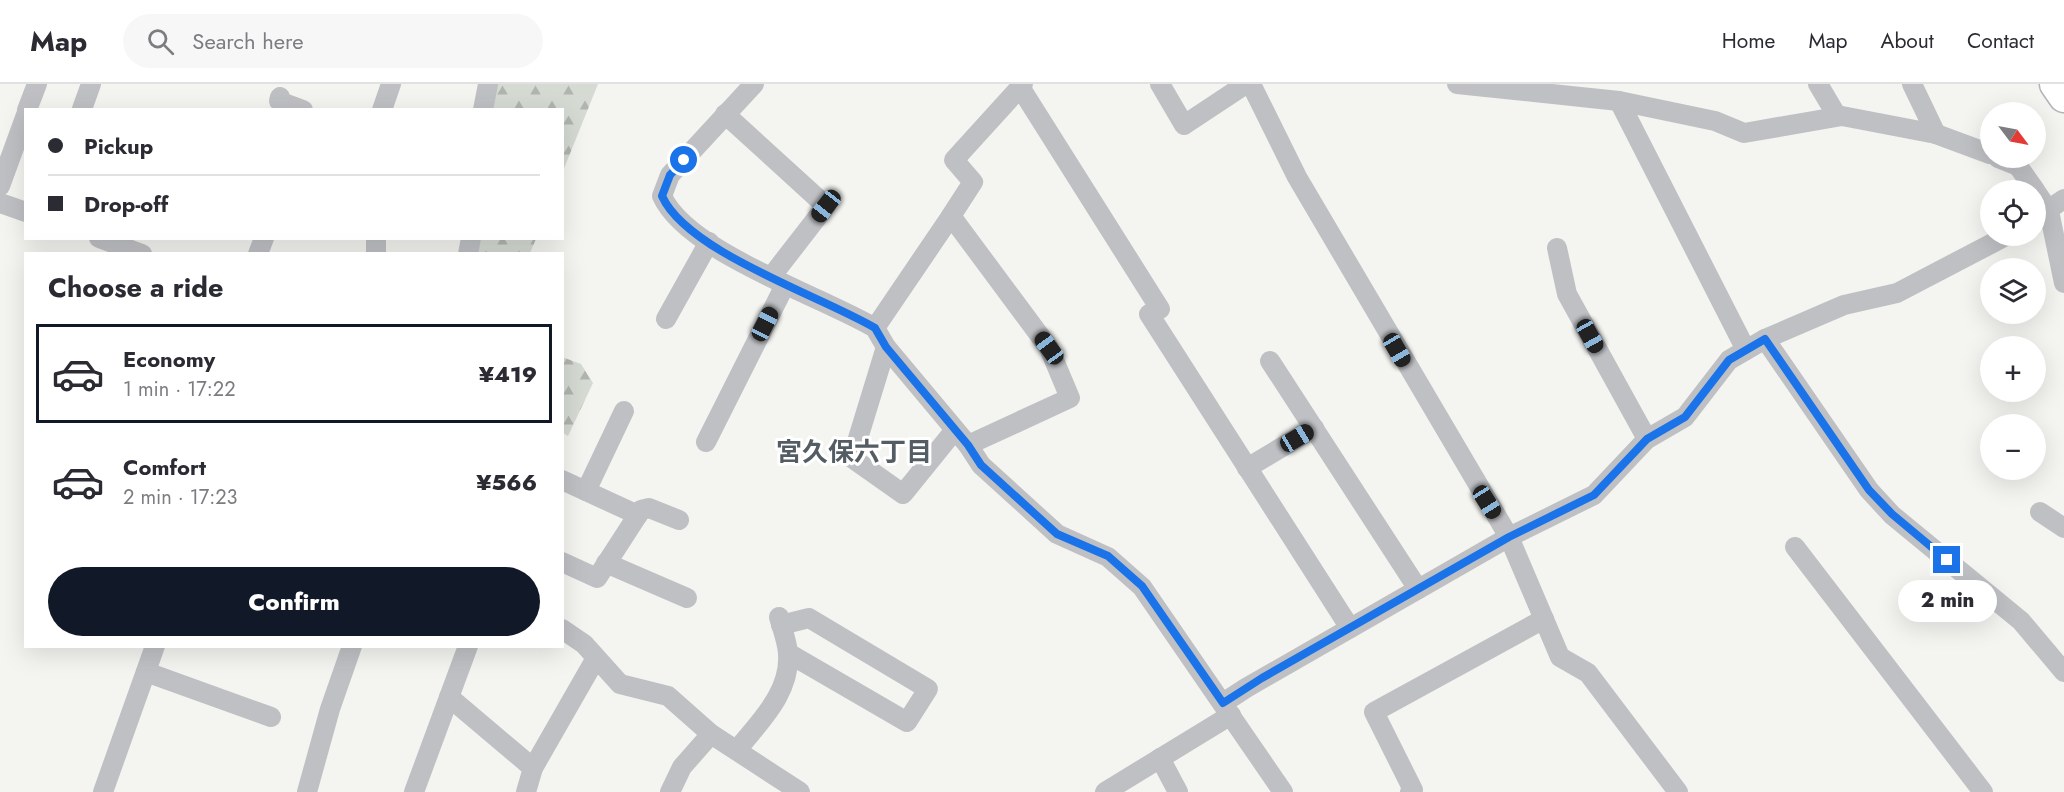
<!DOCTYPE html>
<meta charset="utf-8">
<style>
:root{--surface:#fff;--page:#f7f7f7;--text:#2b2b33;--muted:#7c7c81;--line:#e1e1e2;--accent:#111827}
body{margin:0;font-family:Jost,"Noto Sans JP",sans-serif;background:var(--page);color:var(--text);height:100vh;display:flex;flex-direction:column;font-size:22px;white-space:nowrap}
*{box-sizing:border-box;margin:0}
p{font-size:20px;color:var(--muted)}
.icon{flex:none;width:33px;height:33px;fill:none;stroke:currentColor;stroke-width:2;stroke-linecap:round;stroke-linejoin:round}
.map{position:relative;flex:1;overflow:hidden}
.side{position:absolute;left:24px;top:168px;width:540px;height:396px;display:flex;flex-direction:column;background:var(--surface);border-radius:0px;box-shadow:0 6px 24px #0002}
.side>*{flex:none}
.top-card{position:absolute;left:24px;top:24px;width:540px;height:132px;border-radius:0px;box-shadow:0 6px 24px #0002;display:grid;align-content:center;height:132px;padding:0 24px;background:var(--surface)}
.needle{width:39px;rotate:122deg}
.controls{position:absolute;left:1980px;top:18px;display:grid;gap:12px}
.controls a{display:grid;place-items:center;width:66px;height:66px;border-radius:50%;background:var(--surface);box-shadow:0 6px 24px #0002;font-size:30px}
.end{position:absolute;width:27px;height:27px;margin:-14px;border:8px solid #1a73e8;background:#fff;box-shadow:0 0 0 3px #fff}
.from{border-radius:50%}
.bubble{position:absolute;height:42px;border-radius:21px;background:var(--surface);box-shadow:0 6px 24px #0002;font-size:20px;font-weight:800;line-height:42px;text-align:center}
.car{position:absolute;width:18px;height:36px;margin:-18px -9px;border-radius:8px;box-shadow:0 0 4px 2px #0007;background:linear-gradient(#222 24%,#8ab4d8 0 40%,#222 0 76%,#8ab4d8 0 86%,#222 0)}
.top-card b{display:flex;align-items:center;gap:21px;height:57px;font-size:22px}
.top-card b+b{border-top:2px solid var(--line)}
.top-card i{width:15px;height:15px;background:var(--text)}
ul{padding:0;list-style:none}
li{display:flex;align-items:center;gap:18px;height:99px;margin:0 12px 9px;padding:0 12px;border:3px solid transparent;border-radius:0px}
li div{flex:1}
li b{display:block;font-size:22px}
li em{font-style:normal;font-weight:800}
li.on{border-color:var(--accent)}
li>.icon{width:54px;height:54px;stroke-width:1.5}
h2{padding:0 24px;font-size:27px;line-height:72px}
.primary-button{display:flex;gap:12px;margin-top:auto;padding:12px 24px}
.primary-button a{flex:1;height:69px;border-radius:36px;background:var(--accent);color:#fff;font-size:24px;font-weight:800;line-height:69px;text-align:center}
header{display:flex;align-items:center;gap:36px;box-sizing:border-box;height:84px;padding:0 30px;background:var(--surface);border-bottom:2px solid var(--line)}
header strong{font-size:28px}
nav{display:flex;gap:33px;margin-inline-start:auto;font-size:21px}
.search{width:420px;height:54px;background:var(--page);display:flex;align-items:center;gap:15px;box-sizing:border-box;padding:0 21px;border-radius:33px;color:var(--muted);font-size:22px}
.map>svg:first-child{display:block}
.forest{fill:url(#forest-firs)}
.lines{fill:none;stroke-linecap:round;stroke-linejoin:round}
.primary-casing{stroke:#b1b4b8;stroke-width:33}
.street{stroke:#bec0c4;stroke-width:20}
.primary{stroke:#fff;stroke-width:30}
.route{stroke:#1a73e8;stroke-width:8}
.labels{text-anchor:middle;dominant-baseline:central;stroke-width:6;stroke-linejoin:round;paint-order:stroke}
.neighbourhood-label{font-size:26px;font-weight:bold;fill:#545c64;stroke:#fff}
</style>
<header>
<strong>Map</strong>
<div class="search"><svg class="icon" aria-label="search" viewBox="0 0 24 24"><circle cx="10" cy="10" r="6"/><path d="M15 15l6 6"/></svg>Search here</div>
<nav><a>Home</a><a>Map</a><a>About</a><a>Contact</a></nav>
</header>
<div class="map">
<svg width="2064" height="708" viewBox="0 0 2064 708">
<defs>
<pattern id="forest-firs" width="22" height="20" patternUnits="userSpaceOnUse" patternTransform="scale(1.5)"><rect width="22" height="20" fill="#d5dad3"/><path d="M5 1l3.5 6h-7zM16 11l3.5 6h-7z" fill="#b1b5b0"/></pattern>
</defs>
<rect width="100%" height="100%" fill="#f4f4f1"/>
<g class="forest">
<polygon points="493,0 598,0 563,87 562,26 490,26"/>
<polygon points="473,155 536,155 530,169 470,170"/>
<polygon points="562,273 581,280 593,299 568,352 563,349"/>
</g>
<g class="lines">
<g class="primary-casing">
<polyline id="primary" points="2055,0 2064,13"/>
</g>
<g class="street">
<path d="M754 0 670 91 662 112C687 168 821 212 875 244L886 263 968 361 981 381 1057 450 1108 473 1142 503 1283 708"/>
<polyline points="1160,0 1184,41 1246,0"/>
<polyline points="1251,0 1297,93 1509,453 1560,573 1588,589 1678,708"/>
<polyline points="1457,0 1619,17 1715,37 1744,49 1842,32 1936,50 1990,70"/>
<polyline points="1818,0 1837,32"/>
<polyline points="1912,0 1936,50"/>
<polyline points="1020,3 1160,225 1149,230 1350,544"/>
<polyline points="280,13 279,17 303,26"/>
<polyline points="1619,17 1746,266"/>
<polyline points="82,25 91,0"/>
<polyline points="27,26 37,0"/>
<polyline points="382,26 391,0"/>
<polyline points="483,26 488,0"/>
<polyline points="725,30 826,122 771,193"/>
<polyline points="1998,74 2018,82 2035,106"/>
<polyline points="0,102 26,31"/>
<polyline points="2036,108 2049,127 2064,199"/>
<polyline points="0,119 26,128"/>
<polyline points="951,132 973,98 954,76 1023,0"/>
<polyline points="2036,134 2064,115"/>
<polyline points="99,154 142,170"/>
<polyline points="376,154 376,170"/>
<polyline points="1557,164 1567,210 1647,355"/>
<polyline points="258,170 264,154"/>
<polyline points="468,170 471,154"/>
<polyline points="666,235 709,158"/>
<polyline points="875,244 951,132 1049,264 1070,314 968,361"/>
<polyline points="1765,255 1869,406 1892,431 2021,537 2064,588"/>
<polyline points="886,263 852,374 903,410 954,347"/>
<polyline points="1270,277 1418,505"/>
<polyline points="706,358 785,201"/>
<polyline points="1247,384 1314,344"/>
<polyline points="562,396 638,431"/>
<polyline points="586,407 624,327"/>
<polyline points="2040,428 2064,444"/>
<polyline points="1795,463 1983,708"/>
<polyline points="562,478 597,494 641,426 649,424 679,436"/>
<polyline points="606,479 687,514"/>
<polyline points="781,541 809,534 928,605 907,638 788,569"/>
<polyline points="562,545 584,560 620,600 668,612 711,650 800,708"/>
<polyline points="146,588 271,633"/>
<polyline points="449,613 533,684"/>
<polyline points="1223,619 1246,604 1509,453 1594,411 1647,355 1685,333 1729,276 1765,255 1844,221 1897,209 2006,152"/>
<path d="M737 666C759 638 791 609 788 569 787 557 782 544 779 533"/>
<polyline points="1160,674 1178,708"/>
<polyline points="103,708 155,562"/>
<polyline points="307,708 330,625 352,562"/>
<polyline points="414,708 468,562"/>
<polyline points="526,708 533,684 596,574"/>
<polyline points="670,708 682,683 711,650"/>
<polyline points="1105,708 1231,631"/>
<polyline points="1410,708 1413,706 1374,628 1544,535"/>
</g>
<use href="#primary" class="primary"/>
</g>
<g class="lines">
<path class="route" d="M684 76 670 91 662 112C687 168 821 212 875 244L886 263 968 361 981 381 1057 450 1108 472 1142 502 1223 619 1262 594 1509 453 1594 411 1647 355 1685 333 1729 276 1765 255 1869 406 1892 430 1947 476"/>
</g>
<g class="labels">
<g class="neighbourhood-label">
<text x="854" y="368">宮久保六丁目</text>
</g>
</g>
</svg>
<div class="controls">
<a><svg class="needle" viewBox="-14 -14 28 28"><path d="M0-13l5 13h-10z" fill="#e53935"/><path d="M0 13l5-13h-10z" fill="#7c7c81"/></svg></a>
<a><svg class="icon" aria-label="locate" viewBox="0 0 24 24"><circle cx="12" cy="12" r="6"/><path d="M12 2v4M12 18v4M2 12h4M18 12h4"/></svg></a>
<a><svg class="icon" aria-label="layers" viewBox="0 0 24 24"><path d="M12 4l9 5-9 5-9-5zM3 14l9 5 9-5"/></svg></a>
<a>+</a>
<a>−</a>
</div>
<i class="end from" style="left:684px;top:76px"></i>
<i class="end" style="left:1947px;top:476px"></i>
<div class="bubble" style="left:1898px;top:496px;width:99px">2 min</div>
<i class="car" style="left:826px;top:122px;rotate:218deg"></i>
<i class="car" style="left:765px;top:240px;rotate:27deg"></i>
<i class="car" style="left:1590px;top:252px;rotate:151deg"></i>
<i class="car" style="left:1049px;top:264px;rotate:324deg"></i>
<i class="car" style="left:1397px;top:266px;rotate:150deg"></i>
<i class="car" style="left:1297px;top:354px;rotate:59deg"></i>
<i class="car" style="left:1487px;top:418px;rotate:148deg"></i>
<div class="top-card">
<b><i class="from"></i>Pickup</b>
<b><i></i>Drop-off</b>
</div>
<section class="side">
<h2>Choose a ride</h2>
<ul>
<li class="on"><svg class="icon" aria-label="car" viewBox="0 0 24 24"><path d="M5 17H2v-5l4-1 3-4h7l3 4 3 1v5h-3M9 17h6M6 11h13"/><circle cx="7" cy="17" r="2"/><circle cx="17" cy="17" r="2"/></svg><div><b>Economy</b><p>1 min · 17:22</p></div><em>¥419</em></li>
<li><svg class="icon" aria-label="car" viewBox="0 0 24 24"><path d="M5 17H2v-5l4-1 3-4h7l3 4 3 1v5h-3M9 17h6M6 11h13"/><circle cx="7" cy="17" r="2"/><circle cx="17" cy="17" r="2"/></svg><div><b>Comfort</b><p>2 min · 17:23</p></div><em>¥566</em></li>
</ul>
<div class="primary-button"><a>Confirm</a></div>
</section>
</div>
